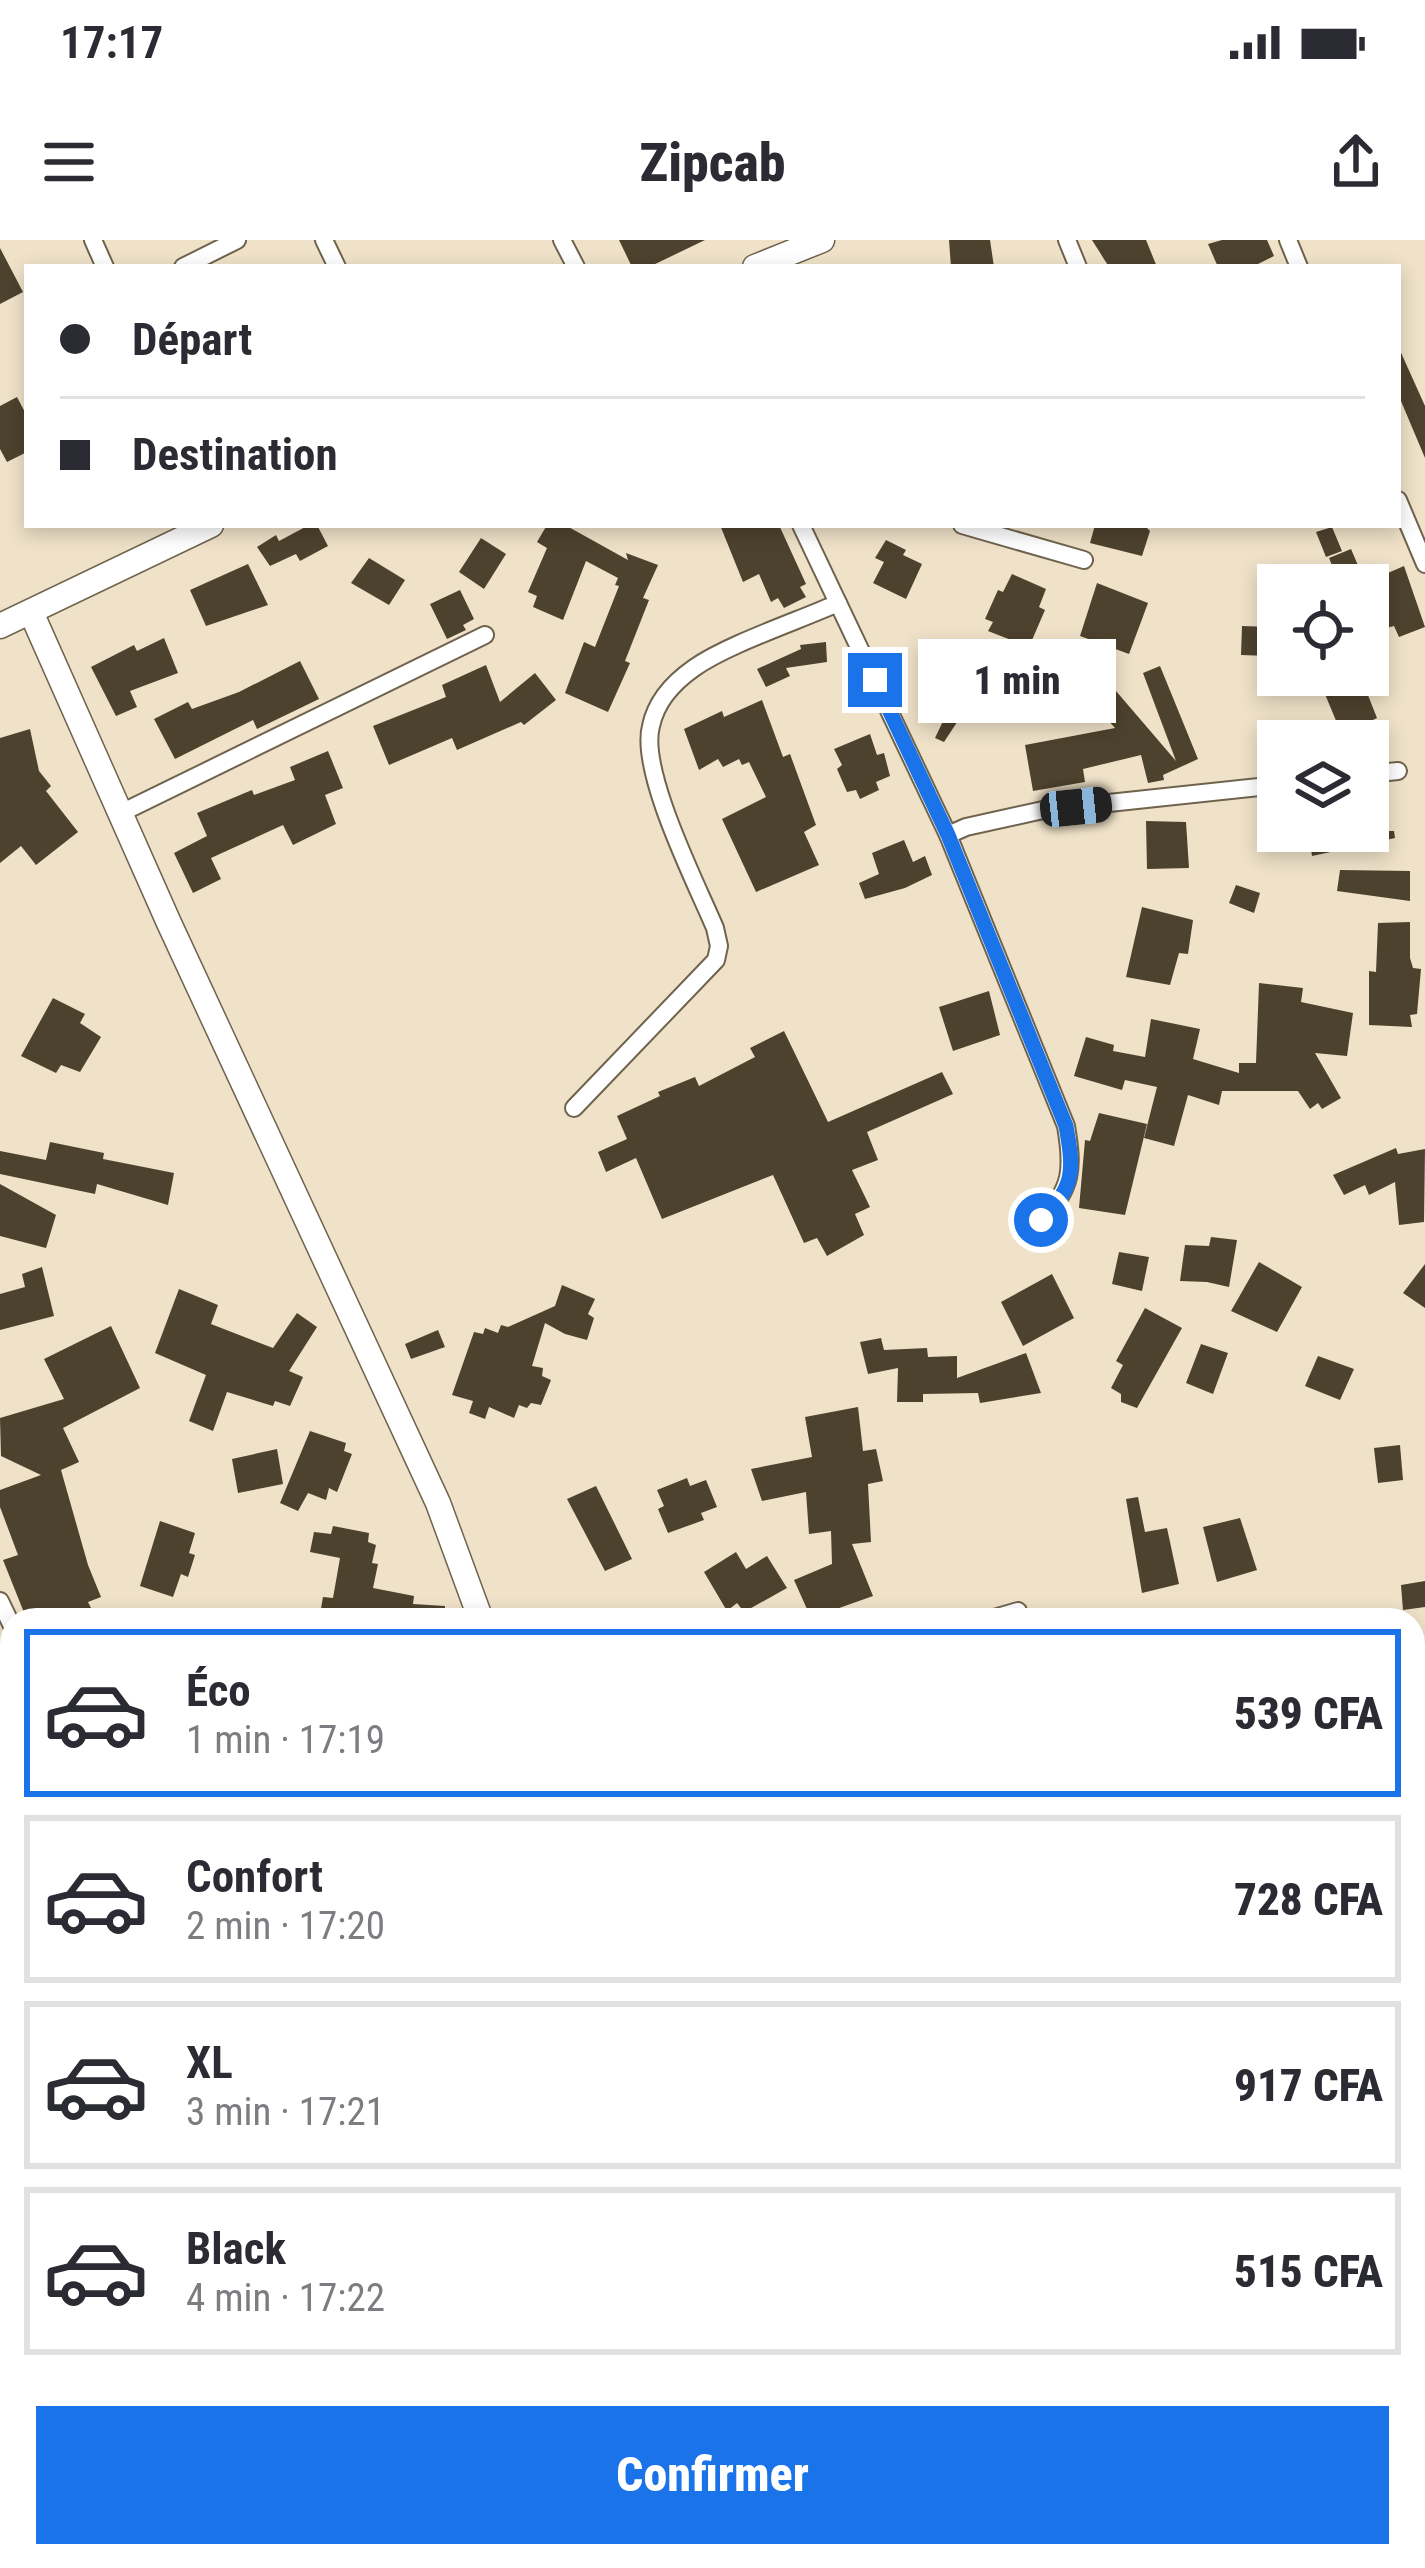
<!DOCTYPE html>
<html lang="fr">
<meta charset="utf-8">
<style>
:root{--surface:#fff;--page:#f7f7f7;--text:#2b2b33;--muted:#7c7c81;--line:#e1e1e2;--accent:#1a73e8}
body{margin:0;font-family:"Roboto Condensed",sans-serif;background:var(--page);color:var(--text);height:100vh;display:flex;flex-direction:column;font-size:45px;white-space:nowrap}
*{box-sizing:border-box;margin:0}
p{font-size:39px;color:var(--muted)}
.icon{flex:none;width:66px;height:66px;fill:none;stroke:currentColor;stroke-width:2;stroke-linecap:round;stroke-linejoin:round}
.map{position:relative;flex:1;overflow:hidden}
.panel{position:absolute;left:0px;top:1368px;width:1425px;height:960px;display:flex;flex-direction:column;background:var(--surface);border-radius:36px 36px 0 0;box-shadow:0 6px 18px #0003}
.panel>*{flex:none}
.guide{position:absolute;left:24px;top:24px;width:1377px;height:264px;border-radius:0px;box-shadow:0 6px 18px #0003;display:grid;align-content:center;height:264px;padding:0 36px;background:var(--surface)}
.tools{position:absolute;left:1257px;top:324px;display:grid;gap:24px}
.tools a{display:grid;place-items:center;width:132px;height:132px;border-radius:0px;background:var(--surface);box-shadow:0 6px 18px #0003;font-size:60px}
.end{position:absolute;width:54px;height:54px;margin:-27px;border:15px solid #1a73e8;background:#fff;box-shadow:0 0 0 6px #fff}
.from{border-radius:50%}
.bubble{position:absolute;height:84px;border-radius:0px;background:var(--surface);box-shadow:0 6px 18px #0003;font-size:39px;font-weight:800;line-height:84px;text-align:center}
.car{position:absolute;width:36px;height:72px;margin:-36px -18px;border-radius:15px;box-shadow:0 0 9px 3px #0007;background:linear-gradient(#222 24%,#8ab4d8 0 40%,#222 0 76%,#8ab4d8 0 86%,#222 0)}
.guide b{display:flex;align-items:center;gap:42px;height:114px;font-size:45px}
.guide b+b{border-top:3px solid var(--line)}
.guide i{width:30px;height:30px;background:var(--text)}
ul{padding:21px 0 0;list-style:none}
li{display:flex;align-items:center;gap:36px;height:168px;margin:0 24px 18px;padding:0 12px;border:6px solid var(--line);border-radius:0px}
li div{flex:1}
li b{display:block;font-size:45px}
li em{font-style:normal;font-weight:800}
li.current{border-color:var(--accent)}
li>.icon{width:108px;height:108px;stroke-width:1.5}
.action{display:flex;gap:24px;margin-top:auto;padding:24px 36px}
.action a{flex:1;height:138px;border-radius:0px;background:var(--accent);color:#fff;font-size:48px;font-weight:800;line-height:138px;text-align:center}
.status{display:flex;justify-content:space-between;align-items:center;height:84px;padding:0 60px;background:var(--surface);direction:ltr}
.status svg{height:33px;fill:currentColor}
header{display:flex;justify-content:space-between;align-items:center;height:156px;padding:0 36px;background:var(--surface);font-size:54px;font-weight:800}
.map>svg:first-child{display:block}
.building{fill:#4d422d}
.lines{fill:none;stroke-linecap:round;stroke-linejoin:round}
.street-casing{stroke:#6f634d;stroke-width:20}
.secondary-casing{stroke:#6f634d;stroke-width:27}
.street{stroke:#fff;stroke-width:16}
.secondary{stroke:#fff;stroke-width:24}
.route{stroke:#1a73e8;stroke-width:15}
</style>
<div class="status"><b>17:17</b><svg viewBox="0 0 49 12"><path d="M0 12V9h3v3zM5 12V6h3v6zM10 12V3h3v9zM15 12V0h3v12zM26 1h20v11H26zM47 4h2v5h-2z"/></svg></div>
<header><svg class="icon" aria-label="menu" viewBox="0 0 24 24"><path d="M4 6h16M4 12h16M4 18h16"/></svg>Zipcab<svg class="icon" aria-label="share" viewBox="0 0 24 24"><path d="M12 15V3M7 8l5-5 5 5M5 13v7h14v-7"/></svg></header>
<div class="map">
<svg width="1425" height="2328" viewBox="0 0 1425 2328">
<rect width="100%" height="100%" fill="#f0e2c9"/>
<g class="building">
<polygon points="619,0 705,0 649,27 632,27"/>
<polygon points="949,0 990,0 994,27 951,27"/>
<polygon points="1092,0 1146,0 1157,27 1109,27"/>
<polygon points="1222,0 1267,0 1274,16 1252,27 1218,27 1208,4"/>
<polygon points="0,8 23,52 0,64"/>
<polygon points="1398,106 1425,166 1425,218 1398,154"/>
<polygon points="17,157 27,176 27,212 7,222 0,209 0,166"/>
<polygon points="309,285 317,285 328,306 300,321 296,314 270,326 257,307 276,295 279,301"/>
<polygon points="547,285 565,285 628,320 626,313 658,325 643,358 649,360 625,421 630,423 608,472 565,453 584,402 595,407 619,346 615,345 618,338 586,321 563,380 533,367 537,356 528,352 547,308 537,302"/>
<polygon points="720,285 779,285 806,344 800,347 806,357 784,368 778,358 771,362 759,334 743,342"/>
<polygon points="1095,285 1144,285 1150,291 1142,316 1090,303"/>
<polygon points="1332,287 1342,311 1326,317 1316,292"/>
<polygon points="481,298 506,314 484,349 459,332"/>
<polygon points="886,300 906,310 903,315 922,324 906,359 873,343 884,322 875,318"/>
<polygon points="1351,309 1363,337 1340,345 1329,318"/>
<polygon points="369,318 405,340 389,365 351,343"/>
<polygon points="248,324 268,365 206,386 190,350"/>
<polygon points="1404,326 1425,387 1399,397 1394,386 1386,388 1367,342"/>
<polygon points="1012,334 1046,349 1039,367 1045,370 1029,407 988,391 993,382 985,379 998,350 1003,352"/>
<polygon points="1097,343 1148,363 1129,414 1080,396"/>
<polygon points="460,350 474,379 463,385 466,390 447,399 430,364"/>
<polygon points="1242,386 1273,387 1270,416 1241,415"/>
<polygon points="164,398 178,433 130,451 137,467 116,476 91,427 134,405 137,411"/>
<polygon points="826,402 827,422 786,428 790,436 766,447 757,429 801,409 800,405"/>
<polygon points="300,421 319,459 257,489 253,480 175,519 154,479 188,462 192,469 239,452"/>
<polygon points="995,421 1023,441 1015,479 969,464 944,502 935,498 945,477 926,463 937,446 953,458 967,426"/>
<polygon points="486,425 500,462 535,433 556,460 524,485 521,482 457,510 452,498 389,525 373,486 446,457 442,445"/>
<polygon points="1160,426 1198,519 1163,535 1164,540 1148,543 1141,515 1083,529 1085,542 1033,551 1025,505 1115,488 1097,468 1116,451 1176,521 1143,433"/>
<polygon points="1317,435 1360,435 1377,478 1342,495"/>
<polygon points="762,460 783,517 790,514 816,585 804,592 819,625 756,652 722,579 766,557 749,522 742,525 739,519 723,527 718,519 699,530 684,489 722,471 724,477"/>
<polygon points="30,489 39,531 51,546 46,551 78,592 36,625 21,606 0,623 0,498"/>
<polygon points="870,494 877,515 884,513 890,536 876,542 879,550 860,559 856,550 847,552 837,529 842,525 834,509"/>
<polygon points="328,511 343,548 325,555 336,584 293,605 283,585 211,618 221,639 193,653 174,613 207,596 197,573 252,550 254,555 295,540 290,527"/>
<polygon points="1146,581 1186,582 1189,628 1147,629"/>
<polygon points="1293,591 1394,591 1395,598 1312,616 1311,609 1296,611"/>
<polygon points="904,600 913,622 925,616 932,635 905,648 865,659 859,643 879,634 872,613"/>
<polygon points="1340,630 1410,631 1410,661 1337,651"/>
<polygon points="1236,645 1260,653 1254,673 1229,663"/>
<polygon points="1142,667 1193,680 1188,714 1179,713 1170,745 1126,737"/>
<polygon points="1410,682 1410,718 1413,728 1421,729 1417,774 1410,775 1412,787 1369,785 1369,731 1376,732 1378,683"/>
<polygon points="1259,743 1303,748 1301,762 1353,773 1347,816 1315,813 1341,858 1322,869 1318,863 1310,869 1298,851 1222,851 1219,865 1188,855 1174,906 1144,898 1157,847 1125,840 1122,850 1074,836 1086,797 1114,805 1113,811 1145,817 1151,779 1200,789 1193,819 1239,833 1239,823 1256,823"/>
<polygon points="989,751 1000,795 953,811 939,767"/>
<polygon points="53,758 85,774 80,783 101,797 80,832 61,825 56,833 21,816"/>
<polygon points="784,791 828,882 942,832 953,854 867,892 878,920 852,930 870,967 855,974 864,995 827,1016 817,998 804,1003 773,935 662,979 636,918 606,932 598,912 627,899 617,876 660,856 658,852 695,837 699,846 755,817 750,808"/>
<polygon points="1099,873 1147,884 1125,975 1079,968 1085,900 1090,901"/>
<polygon points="50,902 104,913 103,919 174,933 168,965 97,944 95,954 0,934 0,911 46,920"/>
<polygon points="1396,908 1398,914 1425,909 1424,982 1399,985 1395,942 1369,955 1365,945 1344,955 1333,935"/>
<polygon points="0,944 56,975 46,1008 0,996"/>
<polygon points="1211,997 1237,1000 1229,1047 1207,1042 1180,1041 1185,1005 1209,1006"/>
<polygon points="1119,1012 1149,1017 1142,1051 1112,1044"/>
<polygon points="1259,1022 1302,1047 1277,1092 1231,1071"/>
<polygon points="1425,1024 1425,1068 1403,1053"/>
<polygon points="42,1027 54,1076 0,1090 0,1054 25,1047 22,1034"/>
<polygon points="1052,1034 1074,1078 1023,1106 1001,1062"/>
<polygon points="562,1045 595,1059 588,1074 594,1078 587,1100 565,1094 545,1083 532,1126 543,1128 542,1136 551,1140 541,1165 531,1163 527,1168 519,1165 514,1178 489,1167 485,1179 469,1173 473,1161 452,1155 474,1092 483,1094 485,1088 498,1093 501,1085 508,1087 555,1066"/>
<polygon points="179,1049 218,1065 211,1084 273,1108 297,1073 317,1087 289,1131 303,1137 290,1166 275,1161 273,1166 227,1152 213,1191 189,1181 206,1135 155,1113"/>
<polygon points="1145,1068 1182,1088 1137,1168 1121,1162 1121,1154 1111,1148 1123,1125 1116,1121"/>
<polygon points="111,1086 140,1148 63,1188 79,1222 61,1230 88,1325 101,1357 88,1362 93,1372 73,1380 27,1380 3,1320 18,1315 0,1267 0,1250 41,1235 1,1216 0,1178 64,1159 44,1119"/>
<polygon points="438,1090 445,1107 411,1119 405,1104"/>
<polygon points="881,1098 884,1110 927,1108 928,1117 957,1116 957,1138 1026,1113 1041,1153 980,1163 978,1153 923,1154 923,1162 897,1162 898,1128 868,1134 860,1102"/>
<polygon points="1201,1104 1228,1113 1213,1154 1186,1143"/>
<polygon points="1318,1116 1354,1129 1340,1160 1305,1146"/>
<polygon points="858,1167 863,1211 876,1209 883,1241 868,1244 871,1302 852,1304 873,1356 811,1378 794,1340 832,1324 831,1291 809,1294 806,1252 762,1261 751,1229 812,1217 805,1177"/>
<polygon points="310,1191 346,1203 344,1211 352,1214 337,1252 329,1248 326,1260 308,1253 298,1271 280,1263"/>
<polygon points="1400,1205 1403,1240 1378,1243 1374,1208"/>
<polygon points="277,1209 283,1244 238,1253 232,1219"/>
<polygon points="687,1238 690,1246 706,1240 717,1267 701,1273 704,1280 668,1293 658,1269 664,1266 657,1250"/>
<polygon points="596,1246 632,1319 605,1331 567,1259"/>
<polygon points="1138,1257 1145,1292 1167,1288 1179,1344 1142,1353 1126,1259"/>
<polygon points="1240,1278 1257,1330 1217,1342 1203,1287"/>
<polygon points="160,1281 195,1293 189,1313 195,1315 188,1337 181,1334 173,1357 140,1346"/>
<polygon points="333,1286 369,1293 368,1302 376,1305 372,1323 378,1324 373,1348 414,1356 413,1364 445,1366 445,1380 398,1380 361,1373 360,1380 319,1380 323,1357 333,1358 340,1318 310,1312 314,1292 331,1294"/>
<polygon points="736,1312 746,1329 767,1316 787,1348 744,1372 737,1363 727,1371 704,1332"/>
<polygon points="1425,1341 1425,1367 1403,1370 1401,1345"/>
</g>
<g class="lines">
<g class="street-casing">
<g id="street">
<polyline points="93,0 105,27"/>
<polyline points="324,0 337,27"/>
<polyline points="562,0 576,27"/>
<polyline points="1067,0 1078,27"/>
<polyline points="1288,0 1299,27"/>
<polyline points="183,27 237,0"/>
<polyline points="1398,260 1425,324"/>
<path d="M801 285 948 595 1066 886C1073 927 1073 950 1041 979"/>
<polyline points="962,285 1084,320"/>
<polyline points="1368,534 1398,531"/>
<polyline points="121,573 485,395"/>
<polyline points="948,595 966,587 1043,570 1278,545"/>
<path d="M574 868 716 720 719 706 715 688C696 643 639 531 651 486 656 462 674 442 694 428 728 404 798 381 838 363"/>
<polyline points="0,1361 12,1386"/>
<polyline points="987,1380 1018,1371"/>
<polyline points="1413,1808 1425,1835"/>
<path d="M0 1950C17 1995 13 2055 0 2101"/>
<polyline points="0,2192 12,2188"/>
<polyline points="472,2316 477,2328"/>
<polyline points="114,2328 140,2316"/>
</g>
</g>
<g class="secondary-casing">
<g id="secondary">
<polyline points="755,27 822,0"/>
<polyline points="31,372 169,683 438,1263 481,1380"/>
<polyline points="0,386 211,285"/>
<polyline points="1413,1977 1425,1971"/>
<polyline points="841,2316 848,2328"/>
<polyline points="604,2328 632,2316"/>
</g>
</g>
<use href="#street" class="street"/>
<use href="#secondary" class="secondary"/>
</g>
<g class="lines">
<path class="route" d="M875 440 948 595 1066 886C1074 931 1075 947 1041 980"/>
</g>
</svg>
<div class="tools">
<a><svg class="icon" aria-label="locate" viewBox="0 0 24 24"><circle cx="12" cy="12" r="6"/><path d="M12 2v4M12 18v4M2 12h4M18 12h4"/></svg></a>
<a><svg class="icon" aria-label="layers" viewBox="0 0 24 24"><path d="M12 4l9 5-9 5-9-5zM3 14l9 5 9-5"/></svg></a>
</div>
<i class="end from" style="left:1041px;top:980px"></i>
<i class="end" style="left:875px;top:440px"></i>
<div class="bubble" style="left:918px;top:399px;width:198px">1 min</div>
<i class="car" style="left:1076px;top:567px;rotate:84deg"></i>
<div class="guide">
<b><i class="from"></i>Départ</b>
<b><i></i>Destination</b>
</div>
<section class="panel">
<ul>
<li class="current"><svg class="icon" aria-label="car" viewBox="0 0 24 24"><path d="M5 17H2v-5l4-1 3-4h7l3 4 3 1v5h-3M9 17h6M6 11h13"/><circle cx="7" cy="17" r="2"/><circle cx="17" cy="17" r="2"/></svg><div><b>Éco</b><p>1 min · 17:19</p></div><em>539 CFA</em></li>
<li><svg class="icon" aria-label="car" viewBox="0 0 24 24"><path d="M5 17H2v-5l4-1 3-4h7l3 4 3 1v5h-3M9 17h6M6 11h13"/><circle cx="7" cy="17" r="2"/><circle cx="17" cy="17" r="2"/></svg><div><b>Confort</b><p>2 min · 17:20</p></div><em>728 CFA</em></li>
<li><svg class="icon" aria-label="car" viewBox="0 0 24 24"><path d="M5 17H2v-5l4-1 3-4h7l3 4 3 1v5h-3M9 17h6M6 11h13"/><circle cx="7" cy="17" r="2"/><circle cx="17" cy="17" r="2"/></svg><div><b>XL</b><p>3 min · 17:21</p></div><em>917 CFA</em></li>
<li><svg class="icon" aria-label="car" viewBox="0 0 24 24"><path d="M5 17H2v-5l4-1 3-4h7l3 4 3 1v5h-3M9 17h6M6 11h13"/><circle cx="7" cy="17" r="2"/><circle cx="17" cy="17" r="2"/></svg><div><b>Black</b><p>4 min · 17:22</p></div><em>515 CFA</em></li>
</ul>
<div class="action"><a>Confirmer</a></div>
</section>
</div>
